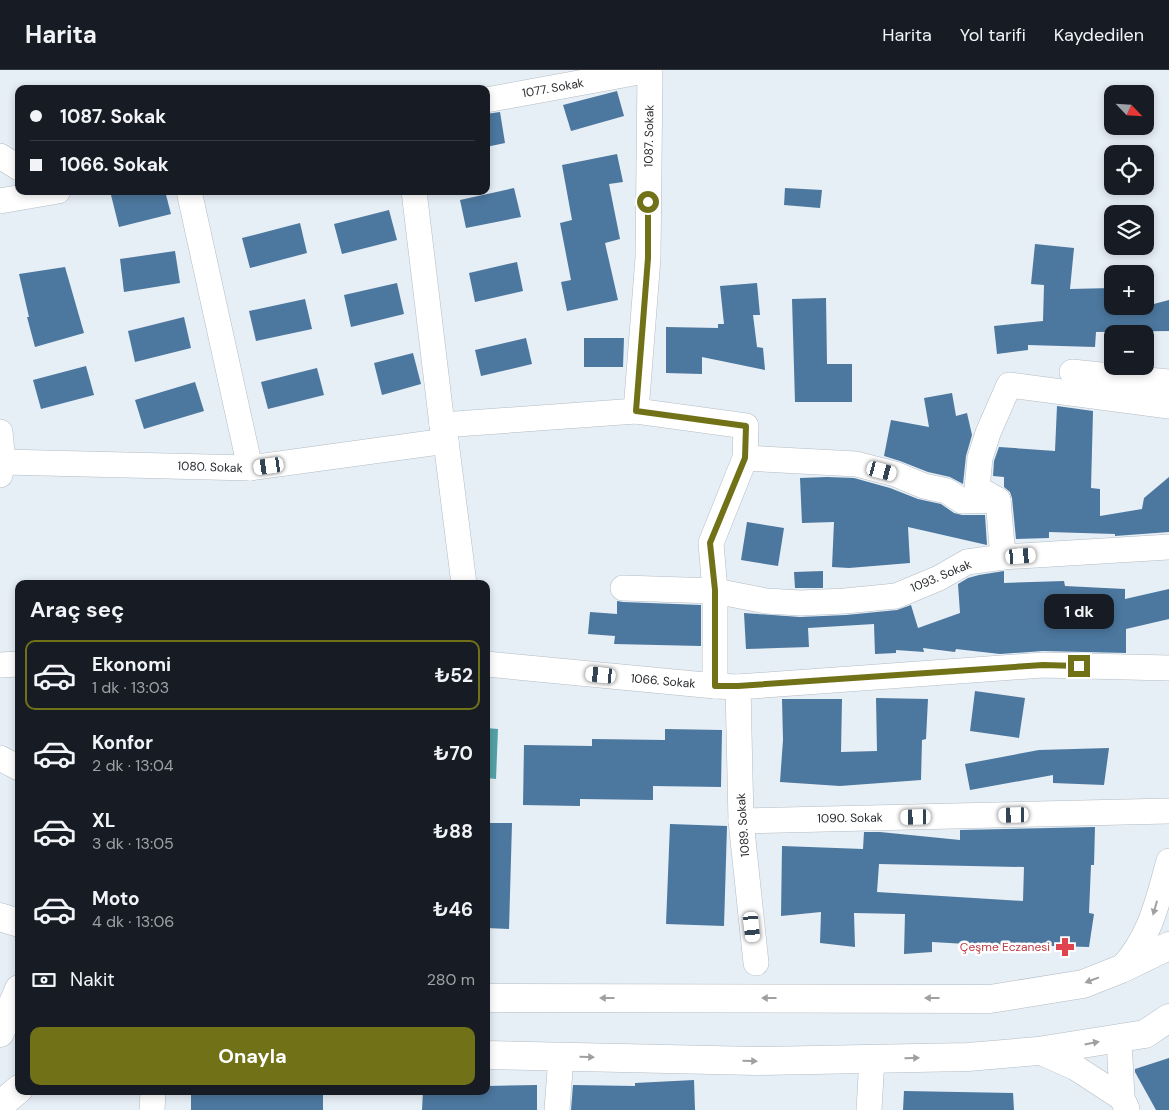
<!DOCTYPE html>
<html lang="tr">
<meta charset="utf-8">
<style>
:root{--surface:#171b24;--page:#20242c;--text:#f1f3f6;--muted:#9ea1a6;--line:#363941;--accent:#717217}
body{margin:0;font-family:"DM Sans",sans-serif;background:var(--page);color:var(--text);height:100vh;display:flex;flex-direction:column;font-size:19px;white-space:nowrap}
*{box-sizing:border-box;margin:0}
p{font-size:16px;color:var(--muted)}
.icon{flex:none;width:28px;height:28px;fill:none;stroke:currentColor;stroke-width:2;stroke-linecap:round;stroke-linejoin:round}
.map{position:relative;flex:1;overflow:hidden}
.drawer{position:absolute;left:15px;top:510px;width:475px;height:515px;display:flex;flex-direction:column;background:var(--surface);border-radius:10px;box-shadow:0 2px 8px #0003}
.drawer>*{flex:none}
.top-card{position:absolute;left:15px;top:15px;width:475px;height:110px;border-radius:10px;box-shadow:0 2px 8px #0003;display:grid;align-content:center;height:110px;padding:0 15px;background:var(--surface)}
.needle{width:32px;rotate:115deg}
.fabs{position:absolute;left:1104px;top:15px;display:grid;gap:10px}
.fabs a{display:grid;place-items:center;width:50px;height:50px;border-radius:10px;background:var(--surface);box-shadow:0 2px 8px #0003;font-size:25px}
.end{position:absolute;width:22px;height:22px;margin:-11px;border:6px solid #717217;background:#fff;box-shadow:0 0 0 2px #fff}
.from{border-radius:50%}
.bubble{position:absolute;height:35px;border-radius:10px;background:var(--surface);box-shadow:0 2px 8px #0003;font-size:16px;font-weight:700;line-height:35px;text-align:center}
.car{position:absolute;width:15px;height:30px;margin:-15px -8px;border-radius:6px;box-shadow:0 0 4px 1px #0007;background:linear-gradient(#fff 24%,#345 0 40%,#fff 0 76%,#345 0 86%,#fff 0)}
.top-card b{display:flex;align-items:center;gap:18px;height:48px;font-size:19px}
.top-card b+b{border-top:1px solid var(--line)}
.top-card i{width:12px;height:12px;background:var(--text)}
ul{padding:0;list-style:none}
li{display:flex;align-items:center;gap:15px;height:70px;margin:0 10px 8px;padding:0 5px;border:2px solid transparent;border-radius:10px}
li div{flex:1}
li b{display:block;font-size:19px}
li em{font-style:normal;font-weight:700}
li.on{border-color:var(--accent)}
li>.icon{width:45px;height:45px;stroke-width:1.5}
h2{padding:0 15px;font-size:22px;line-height:60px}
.pay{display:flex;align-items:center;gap:12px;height:55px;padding:0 15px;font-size:19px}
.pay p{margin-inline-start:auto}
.primary-button{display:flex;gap:10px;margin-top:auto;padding:10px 15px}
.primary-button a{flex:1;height:58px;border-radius:10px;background:var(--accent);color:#fff;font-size:20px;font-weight:700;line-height:58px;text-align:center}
header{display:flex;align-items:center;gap:30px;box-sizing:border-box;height:70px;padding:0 25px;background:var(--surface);border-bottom:1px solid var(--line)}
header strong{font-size:24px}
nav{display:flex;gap:28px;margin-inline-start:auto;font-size:18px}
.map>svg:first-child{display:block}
.water{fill:#54a2a8}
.building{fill:#4c779e;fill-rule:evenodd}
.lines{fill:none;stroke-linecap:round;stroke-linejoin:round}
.minor-casing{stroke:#b4bcc3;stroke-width:26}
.secondary-casing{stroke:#b4bcc3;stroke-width:29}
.trunk-casing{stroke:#b4bcc3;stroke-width:29}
.minor{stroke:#fff;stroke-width:25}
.secondary{stroke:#fff;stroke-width:28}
.trunk{stroke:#fff;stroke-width:28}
.oneway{fill:#9ea0a1}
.route{stroke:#717217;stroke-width:6}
.labels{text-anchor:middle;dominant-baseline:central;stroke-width:5;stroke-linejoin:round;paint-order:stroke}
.street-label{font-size:12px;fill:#282b2e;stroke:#fff}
.health-label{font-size:12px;fill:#be3a42;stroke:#fff;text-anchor:end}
</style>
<header>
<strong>Harita</strong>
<nav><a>Harita</a><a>Yol tarifi</a><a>Kaydedilen</a></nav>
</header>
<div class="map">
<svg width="1169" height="1040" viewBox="0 0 1169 1040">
<rect width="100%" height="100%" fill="#e6eef6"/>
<polygon class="water" points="486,658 498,659 496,709 486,708"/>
<g class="building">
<polygon points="617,21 624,46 571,61 563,35"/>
<polygon points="500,42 505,73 486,77 486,44"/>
<polygon points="617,84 623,112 609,114 620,169 605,173 618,230 567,241 561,212 571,210 560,153 572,150 562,95"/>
<polygon points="514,118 521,147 466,158 460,130"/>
<polygon points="785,118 822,120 820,138 784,135"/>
<polygon points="126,121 165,121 171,144 119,157 111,125"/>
<polygon points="389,140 397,170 342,184 334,154"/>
<polygon points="300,153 307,183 250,198 242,168"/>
<polygon points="1035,174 1074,178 1070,219 1112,218 1112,236 1145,236 1145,217 1146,236 1169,230 1169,261 1096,262 1095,277 1028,275 1028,280 997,284 994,256 1043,251 1044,215 1031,214"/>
<polygon points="175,181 180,213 124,222 120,189"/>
<polygon points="517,192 523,221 475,232 469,203"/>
<polygon points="65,197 84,263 35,277 27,247 29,247 19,204"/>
<polygon points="397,213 404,244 351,257 344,225"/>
<polygon points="757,213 760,245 753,245 757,277 763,278 765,300 702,287 702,304 666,303 666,257 718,258 718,254 724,254 720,216"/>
<polygon points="826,228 827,294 852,294 852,332 795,332 792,229"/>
<polygon points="305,229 312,259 256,271 249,241"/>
<polygon points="184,247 191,278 135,292 128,261"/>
<polygon points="526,268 532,294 481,306 475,280"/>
<polygon points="584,268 624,268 623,297 584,297"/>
<polygon points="413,283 421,314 382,325 374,293"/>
<polygon points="86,296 94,325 41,339 33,310"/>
<polygon points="317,298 324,325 268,339 261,312"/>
<polygon points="195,312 204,341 144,359 135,330"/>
<polygon points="952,323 956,346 967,343 972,365 966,386 963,414 950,407 928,402 900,391 884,386 891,350 929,357 924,328"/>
<polygon points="1057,336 1093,341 1091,418 1100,419 1100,446 1142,439 1144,428 1169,407 1169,462 1115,466 1115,464 1049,462 1049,468 1016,469 1012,428 1010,422 1004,417 1004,407 993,406 994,391 999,377 1055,381"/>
<polygon points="827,407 854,408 890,418 918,429 941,434 954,443 962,445 985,445 987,475 908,457 910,493 849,498 832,497 834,452 802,453 800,408"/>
<polygon points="747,452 784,458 778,496 741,490"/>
<polygon points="823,501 823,518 795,518 794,502"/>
<polygon points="1004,501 1004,513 1064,511 1065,516 1125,519 1125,529 1169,519 1169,549 1126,559 1126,583 1043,581 1000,584 956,579 955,582 923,578 924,582 896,580 896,583 875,584 874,554 808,558 809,577 746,579 744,543 800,547 846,545 897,540 911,535 918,558 960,543 958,514 968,508 979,505"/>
<polygon points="617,531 623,532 701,535 701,576 614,574 615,566 588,564 590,542 617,544"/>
<polygon points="975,621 1025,628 1019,668 970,661"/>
<polygon points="876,628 928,629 926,669 922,670 921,710 840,716 780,712 783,670 782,629 842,629 841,682 877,681"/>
<polygon points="665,659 722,660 721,717 653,716 653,730 580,729 580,736 523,735 524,675 592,676 592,669 665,670"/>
<polygon points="1109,678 1104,715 1053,713 1053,705 970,720 965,694 1039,680"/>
<polygon points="486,753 512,753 509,859 486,858"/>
<polygon points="670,754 727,756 724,856 666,854"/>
<path d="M1095 757 1094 795H1091L1089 843 1094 844 1089 877 1018 875V877L932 872V882L904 884 905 844 854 843 855 877 820 873 821 842 781 846 782 776 863 779 864 762H880L960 770V760ZM879 794 1024 797 1023 831 877 822Z"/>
<polygon points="1169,988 1169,1040 1156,1040 1135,1002 1135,999"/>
<polygon points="694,1010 695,1040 571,1040 573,1015 635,1016 635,1013"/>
<polygon points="537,1015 537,1040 422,1040 423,1021 487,1021 487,1016"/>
<rect x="191" y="1021" width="132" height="19"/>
<polygon points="904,1021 1013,1023 1014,1040 903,1040"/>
</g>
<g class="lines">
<g class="minor-casing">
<g id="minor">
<polyline points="486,30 650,0 648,188 636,341"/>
<polyline points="0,86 19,98"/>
<polyline points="189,121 250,398"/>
<polyline points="414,121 442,355 446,371 464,514"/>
<polyline points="0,131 58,121"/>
<polyline points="1072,302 1169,312"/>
<polyline points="442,355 636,341 746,356 745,388 711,473 715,521 715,616"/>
<polyline points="0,362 3,392 0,405"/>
<polyline points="745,388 856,394 895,404 924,416 947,421 962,431 998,430"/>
<polyline points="3,392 250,398 446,371"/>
<polyline points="1003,487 998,430 977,418 980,388 988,363 1009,315 1169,336"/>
<polyline points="623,518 715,521 766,531 801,533 845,531 896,526 939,508 967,492 1003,487 1169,477"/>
<polyline points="486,594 715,616 738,617 1043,595 1169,598"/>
<polyline points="0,595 19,594"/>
<polyline points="738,617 741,751 756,893"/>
<polyline points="0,688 19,698"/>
<polyline points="741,751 1169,741"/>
<path d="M1121 899C1151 866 1157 833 1169 791"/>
<polyline points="1119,968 1122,1028 1127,1039"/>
<polyline points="1038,981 1076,998 1122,1028"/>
<polyline points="152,1040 153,1021"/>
<polyline points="557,1040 561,987"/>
<polyline points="869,1040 872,988"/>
</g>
</g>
<g class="secondary-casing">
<g id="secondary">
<polyline points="486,928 990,929 1083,914 1121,899 1169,876"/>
<polyline points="486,985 757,991 968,987 1038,981 1145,964 1169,948"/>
<polyline points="0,1035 19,1019"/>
</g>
</g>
<g class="trunk-casing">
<g id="trunk">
<polyline points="0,847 19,853"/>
<polyline points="0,963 19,919"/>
</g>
</g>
<use href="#minor" class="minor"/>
<use href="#secondary" class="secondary"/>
<use href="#trunk" class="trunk"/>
</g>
<defs><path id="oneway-solid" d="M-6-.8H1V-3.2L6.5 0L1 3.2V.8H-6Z" transform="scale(1.25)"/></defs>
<g class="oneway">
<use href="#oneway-solid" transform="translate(1155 838) rotate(106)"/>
<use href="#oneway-solid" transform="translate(1092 910) rotate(159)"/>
<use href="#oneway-solid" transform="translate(607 928) rotate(180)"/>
<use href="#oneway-solid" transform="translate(769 928) rotate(-180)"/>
<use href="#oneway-solid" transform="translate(932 928) rotate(-180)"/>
<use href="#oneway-solid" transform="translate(1092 973) rotate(-11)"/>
<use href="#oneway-solid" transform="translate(587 987) rotate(1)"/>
<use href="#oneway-solid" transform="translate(912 988) rotate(-1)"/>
<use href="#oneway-solid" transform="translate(750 991) rotate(1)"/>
</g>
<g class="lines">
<polyline class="route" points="648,132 648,188 636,341 746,356 745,388 710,473 715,520 715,616 738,616 1043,595 1079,596"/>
</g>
<defs>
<g id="pharmacy-bare" transform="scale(1.5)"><path d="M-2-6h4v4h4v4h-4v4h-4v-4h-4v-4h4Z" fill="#e0444e" stroke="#fff" stroke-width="2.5" paint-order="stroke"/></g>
</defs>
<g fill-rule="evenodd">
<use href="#pharmacy-bare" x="1065" y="877"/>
</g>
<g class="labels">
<g class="street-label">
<text transform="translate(553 18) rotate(-10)">1077. Sokak</text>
<text transform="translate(649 66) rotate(-89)">1087. Sokak</text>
<text transform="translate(210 397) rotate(2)">1080. Sokak</text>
<text transform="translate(941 506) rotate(-23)">1093. Sokak</text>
<text transform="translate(663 611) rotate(5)">1066. Sokak</text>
<text transform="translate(850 748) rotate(-1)">1090. Sokak</text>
<text transform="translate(743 755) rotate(-94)">1089. Sokak</text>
</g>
<g class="health-label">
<text x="1050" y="877">Çeşme Eczanesi</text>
</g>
</g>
</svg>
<div class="fabs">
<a><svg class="needle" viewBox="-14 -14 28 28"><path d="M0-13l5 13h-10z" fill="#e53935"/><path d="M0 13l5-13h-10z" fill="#9ea1a6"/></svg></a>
<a><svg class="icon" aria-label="locate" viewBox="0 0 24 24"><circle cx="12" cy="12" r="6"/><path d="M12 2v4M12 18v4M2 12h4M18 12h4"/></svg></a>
<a><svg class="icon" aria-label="layers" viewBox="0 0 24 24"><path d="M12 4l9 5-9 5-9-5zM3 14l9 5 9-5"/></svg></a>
<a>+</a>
<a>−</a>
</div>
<i class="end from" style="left:648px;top:132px"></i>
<i class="end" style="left:1079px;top:596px"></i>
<div class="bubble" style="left:1044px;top:524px;width:70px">1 dk</div>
<i class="car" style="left:269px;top:396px;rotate:262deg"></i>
<i class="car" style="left:882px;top:401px;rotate:105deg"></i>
<i class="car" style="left:1021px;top:486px;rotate:86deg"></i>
<i class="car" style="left:601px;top:605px;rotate:276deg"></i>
<i class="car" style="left:1014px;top:745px;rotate:269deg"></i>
<i class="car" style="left:916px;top:747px;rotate:269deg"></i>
<i class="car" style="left:752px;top:857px;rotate:174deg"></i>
<div class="top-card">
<b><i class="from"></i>1087. Sokak</b>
<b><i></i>1066. Sokak</b>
</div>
<section class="drawer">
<h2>Araç seç</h2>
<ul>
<li class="on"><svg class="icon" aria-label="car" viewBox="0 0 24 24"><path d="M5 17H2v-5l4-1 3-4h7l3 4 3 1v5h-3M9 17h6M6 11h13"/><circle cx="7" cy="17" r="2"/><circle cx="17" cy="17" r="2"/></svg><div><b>Ekonomi</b><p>1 dk · 13:03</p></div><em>₺52</em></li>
<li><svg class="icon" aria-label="car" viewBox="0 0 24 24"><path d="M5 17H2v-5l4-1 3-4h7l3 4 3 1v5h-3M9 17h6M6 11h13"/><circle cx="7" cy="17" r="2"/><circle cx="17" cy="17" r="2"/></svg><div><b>Konfor</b><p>2 dk · 13:04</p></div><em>₺70</em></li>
<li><svg class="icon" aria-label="car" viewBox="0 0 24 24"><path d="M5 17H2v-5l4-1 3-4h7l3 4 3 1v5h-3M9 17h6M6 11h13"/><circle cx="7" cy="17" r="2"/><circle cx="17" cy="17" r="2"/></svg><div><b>XL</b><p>3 dk · 13:05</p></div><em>₺88</em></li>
<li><svg class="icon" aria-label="car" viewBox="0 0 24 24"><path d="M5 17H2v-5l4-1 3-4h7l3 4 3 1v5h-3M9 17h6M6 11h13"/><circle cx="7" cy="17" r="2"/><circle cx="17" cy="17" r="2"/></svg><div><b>Moto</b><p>4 dk · 13:06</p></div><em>₺46</em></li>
</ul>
<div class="pay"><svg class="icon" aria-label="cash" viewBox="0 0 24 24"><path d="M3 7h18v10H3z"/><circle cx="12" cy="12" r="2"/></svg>Nakit<p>280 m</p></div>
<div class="primary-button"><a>Onayla</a></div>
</section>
</div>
